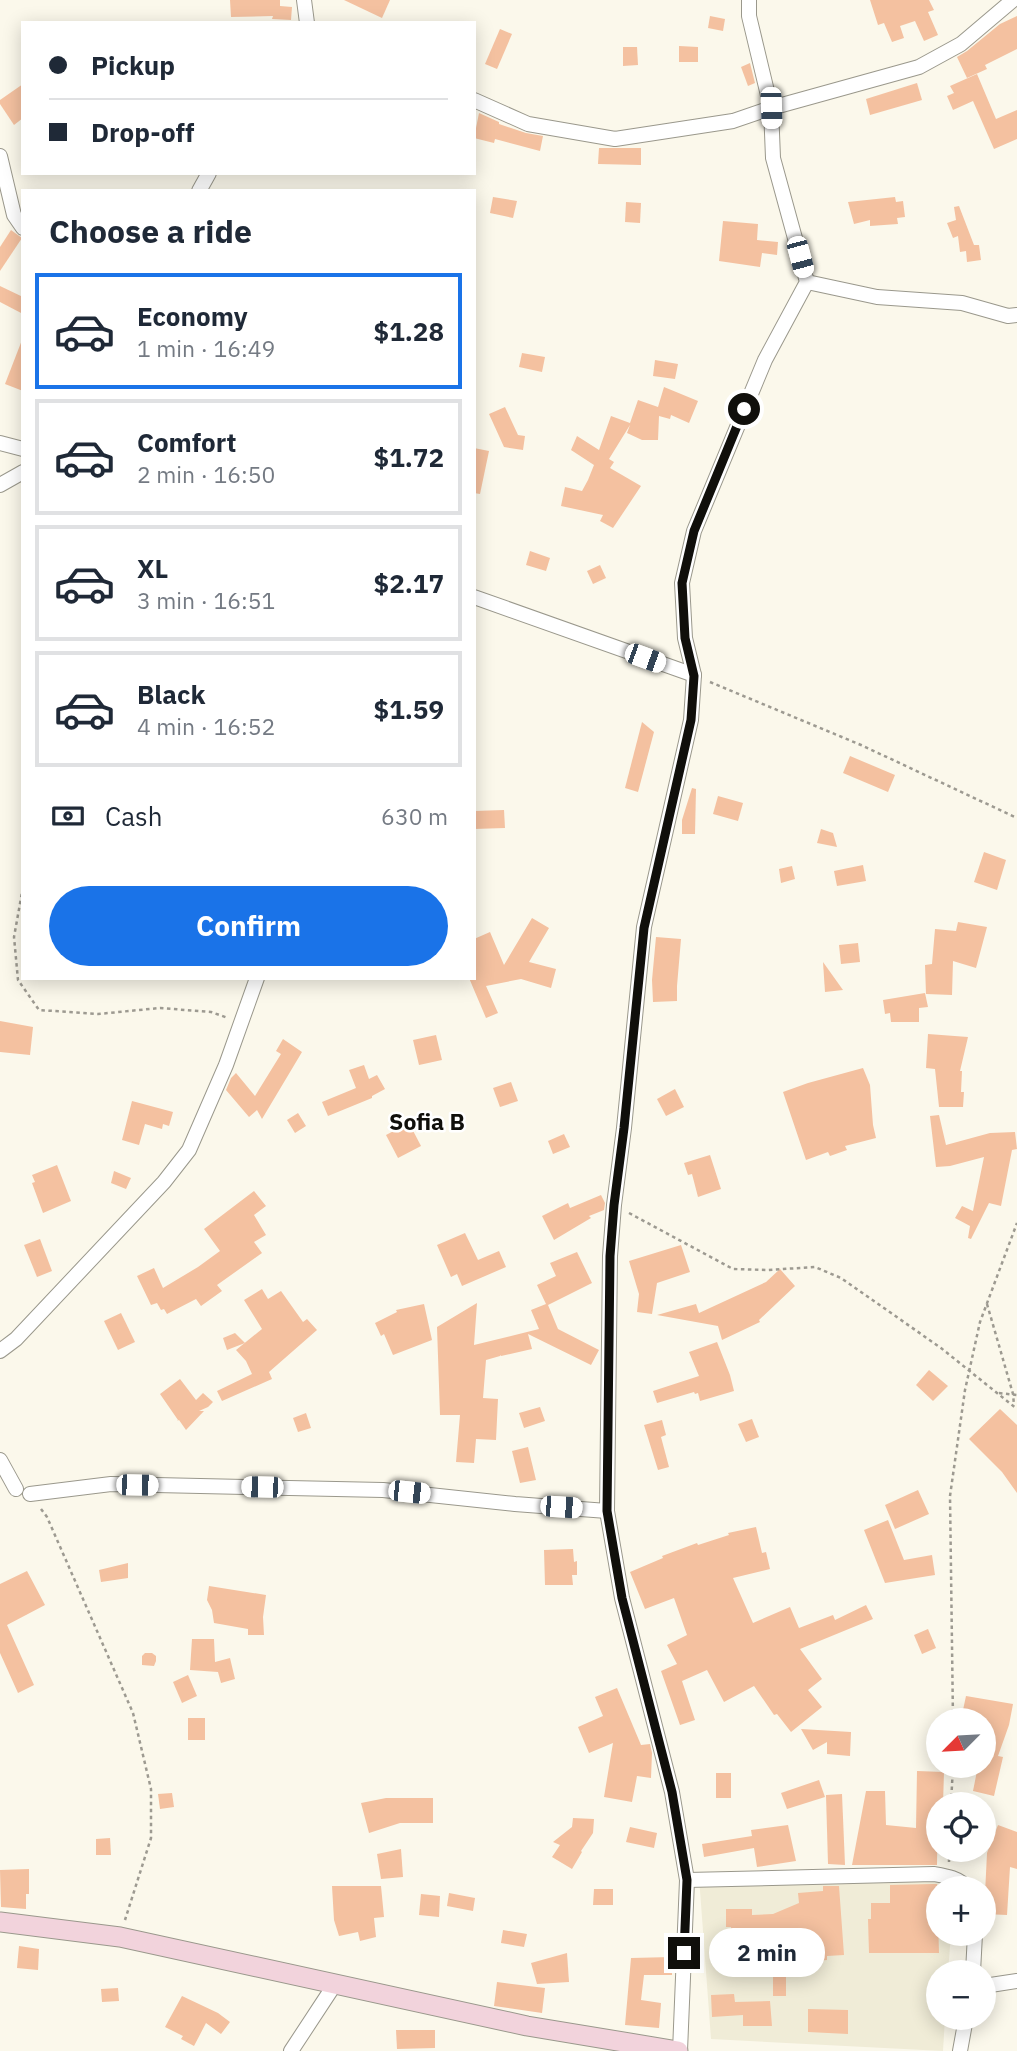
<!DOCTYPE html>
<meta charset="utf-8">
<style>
:root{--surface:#fff;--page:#f6f6f7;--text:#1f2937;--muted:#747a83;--line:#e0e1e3;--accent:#1a73e8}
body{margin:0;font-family:"IBM Plex Sans",sans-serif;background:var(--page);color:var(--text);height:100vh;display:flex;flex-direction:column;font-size:26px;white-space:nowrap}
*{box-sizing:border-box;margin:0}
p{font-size:23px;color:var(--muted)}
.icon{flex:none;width:38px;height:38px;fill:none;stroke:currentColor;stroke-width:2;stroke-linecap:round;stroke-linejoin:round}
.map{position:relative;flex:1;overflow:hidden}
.details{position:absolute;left:21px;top:189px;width:455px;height:791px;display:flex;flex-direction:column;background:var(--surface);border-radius:0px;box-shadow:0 4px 18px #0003}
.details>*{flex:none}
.hud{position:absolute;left:21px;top:21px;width:455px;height:154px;border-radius:0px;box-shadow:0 4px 18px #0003;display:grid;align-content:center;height:154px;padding:0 28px;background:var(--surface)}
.needle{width:46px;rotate:246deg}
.buttons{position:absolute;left:926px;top:1708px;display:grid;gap:14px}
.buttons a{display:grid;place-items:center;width:70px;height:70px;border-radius:50%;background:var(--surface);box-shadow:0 4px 18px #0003;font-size:35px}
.end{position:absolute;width:32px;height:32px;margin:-16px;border:9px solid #100f0b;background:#fff;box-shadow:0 0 0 4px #fff}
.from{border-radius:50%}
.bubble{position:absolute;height:49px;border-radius:24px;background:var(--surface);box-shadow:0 4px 18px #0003;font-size:23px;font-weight:700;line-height:49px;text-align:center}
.car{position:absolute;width:21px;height:42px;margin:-21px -10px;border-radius:9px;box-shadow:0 0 5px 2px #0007;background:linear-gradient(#fff 24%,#345 0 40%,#fff 0 76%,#345 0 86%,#fff 0)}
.hud b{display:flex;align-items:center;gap:24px;height:66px;font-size:26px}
.hud b+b{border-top:2px solid var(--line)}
.hud i{width:18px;height:18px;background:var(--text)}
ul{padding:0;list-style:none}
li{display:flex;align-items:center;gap:21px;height:116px;margin:0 14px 10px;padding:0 14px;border:4px solid var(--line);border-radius:0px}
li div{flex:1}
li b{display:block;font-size:26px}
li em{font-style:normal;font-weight:700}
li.active{border-color:var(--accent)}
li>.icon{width:63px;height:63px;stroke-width:1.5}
h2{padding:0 28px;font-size:32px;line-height:84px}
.pay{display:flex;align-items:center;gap:18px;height:77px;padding:0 28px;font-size:26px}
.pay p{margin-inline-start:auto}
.action{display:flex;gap:14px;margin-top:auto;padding:14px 28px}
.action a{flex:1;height:80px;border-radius:42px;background:var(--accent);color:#fff;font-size:28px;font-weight:700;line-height:80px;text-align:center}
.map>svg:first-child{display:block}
.built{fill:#f0ecd7}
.building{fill:#f4c1a0}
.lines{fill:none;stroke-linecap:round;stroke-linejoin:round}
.street-casing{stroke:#9a988c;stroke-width:16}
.secondary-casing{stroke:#9a988c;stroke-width:21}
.path{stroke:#9d9a91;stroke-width:2.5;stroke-dasharray:3.5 3.5;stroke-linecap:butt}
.street{stroke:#fff;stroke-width:14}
.secondary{stroke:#f2d3dc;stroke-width:19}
.route{stroke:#100f0b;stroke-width:9}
.labels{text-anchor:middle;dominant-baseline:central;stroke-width:5;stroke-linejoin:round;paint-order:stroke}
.quarter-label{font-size:23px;font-weight:bold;fill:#100f0b;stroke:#fff}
</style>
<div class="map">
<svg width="1017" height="2051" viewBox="0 0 1017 2051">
<rect width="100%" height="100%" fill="#fbf8eb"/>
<polygon class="built" points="955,1871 954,1888 938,1888 938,1934 951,1934 948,1972 938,1972 938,2018 945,2018 943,2051 711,2039 699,1877"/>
<g class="building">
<polygon points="230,0 280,0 280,6 292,7 291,20 272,19 273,16 231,17"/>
<polygon points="344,0 390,0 382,18"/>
<polygon points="870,0 929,0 934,10 928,12 938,35 924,41 915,21 900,26 904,38 892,42 884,23 878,25"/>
<polygon points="710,16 725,19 723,31 708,28"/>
<polygon points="1017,16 1017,49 985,65 987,69 967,78 957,57 967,51 1000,24"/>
<polygon points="500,29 512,34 497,69 485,64"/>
<polygon points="679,46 698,47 698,62 679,62"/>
<polygon points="623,47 637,47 638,65 623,66"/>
<polygon points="750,63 755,83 748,86 741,67"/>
<polygon points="977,74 996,119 1017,110 1017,139 994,149 973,101 953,110 947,96 954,93 950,86"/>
<polygon points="917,83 922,100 870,115 866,99"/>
<polygon points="23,84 23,118 14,125 0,104 0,100"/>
<polygon points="479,113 499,122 499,124 526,133 543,136 540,151 495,139 494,143 474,138"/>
<polygon points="599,148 641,148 641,165 598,164"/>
<polygon points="493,197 517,201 513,218 490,213"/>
<polygon points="895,197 896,202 903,201 905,217 897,218 898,224 870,226 870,220 854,224 848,202"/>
<polygon points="626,202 641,203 640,223 625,222"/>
<polygon points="959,206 974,245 979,245 981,260 967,262 966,251 960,252 958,236 953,238 947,223 956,220 954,207"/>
<polygon points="723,221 758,224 757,240 778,242 777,255 762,253 760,267 719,261"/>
<polygon points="11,230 22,238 0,271 0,247"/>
<polygon points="0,286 23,297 23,314 0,302"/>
<polygon points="22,340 23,340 23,391 5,384"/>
<polygon points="522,353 545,357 542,372 519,367"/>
<polygon points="655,360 678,364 675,379 653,376"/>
<polygon points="664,387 698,401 689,423 671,415 670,419 659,416 658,440 642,440 627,433 630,425 609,459 614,462 610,468 641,486 613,528 600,521 603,515 561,506 565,487 582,491 588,480 594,465 571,450 577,436 599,450 611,416 630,423 638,400 658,407"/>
<polygon points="505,407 518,435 525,436 523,450 504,447 489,414"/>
<polygon points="474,448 489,451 480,494 474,493"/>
<polygon points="530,551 550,558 546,571 526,565"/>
<polygon points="600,565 606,578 593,584 587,571"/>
<polygon points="642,722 654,732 638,792 625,788"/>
<polygon points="850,756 895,775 888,792 843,773"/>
<polygon points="692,788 696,789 695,834 682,834 682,820"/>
<polygon points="718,796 743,803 738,821 713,814"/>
<polygon points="504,810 505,828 474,829 474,811"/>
<polygon points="821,829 833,833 837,847 817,843"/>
<polygon points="984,852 1006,860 997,890 974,882"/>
<polygon points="863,865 866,881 837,886 834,871"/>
<polygon points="792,866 795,879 781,883 779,869"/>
<polygon points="532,918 549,928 529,962 556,969 551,988 521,979 486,986 498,1013 486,1018 469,978 474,978 474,939 490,932 504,965"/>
<polygon points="958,922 987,927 976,968 953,961 952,995 926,994 925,965 932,964 935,929 956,931"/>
<polygon points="656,937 681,939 677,986 677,1001 653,1002 652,980"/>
<polygon points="858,943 860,962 841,964 839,945"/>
<polygon points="823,962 843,990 825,992"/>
<polygon points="925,993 928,1007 919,1008 919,1022 891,1022 890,1013 885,1014 883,1000"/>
<polygon points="0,1021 33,1027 30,1055 0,1052"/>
<polygon points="928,1034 968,1037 960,1071 962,1071 961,1092 964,1092 963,1107 939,1107 935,1069 926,1068"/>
<polygon points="436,1035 442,1060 419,1065 413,1040"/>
<polygon points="283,1039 302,1052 262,1119 257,1110 249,1117 226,1090 231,1078 236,1073 255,1096 281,1054 276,1051"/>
<polygon points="364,1065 369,1079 377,1075 385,1089 372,1096 372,1098 328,1116 322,1102 356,1088 349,1070"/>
<polygon points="863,1068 870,1085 873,1125 876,1138 845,1146 847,1150 830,1156 828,1152 806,1160 783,1092 808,1083"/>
<polygon points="511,1082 518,1101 500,1107 493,1088"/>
<polygon points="675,1089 684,1107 666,1116 657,1099"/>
<polygon points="132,1101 173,1112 169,1126 163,1124 162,1129 145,1124 139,1145 122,1140"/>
<polygon points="298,1113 306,1126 295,1133 287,1120"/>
<polygon points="939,1115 946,1145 990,1133 1015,1132 1017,1149 1012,1150 1001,1206 989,1203 971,1239 968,1238 970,1226 955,1218 962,1206 973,1211 984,1157 950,1166 936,1167 930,1116"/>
<polygon points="409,1123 421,1146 398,1158 386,1135"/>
<polygon points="564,1134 570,1147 553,1154 548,1141"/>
<polygon points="710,1155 721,1189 698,1197 692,1174 688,1175 684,1163"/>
<polygon points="57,1165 71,1201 43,1213 32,1183 35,1182 32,1175"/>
<polygon points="114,1171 131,1178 126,1189 111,1183"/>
<polygon points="254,1191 266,1206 254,1215 266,1235 254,1242 262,1253 217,1285 222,1291 201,1306 196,1299 167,1314 164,1309 161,1310 157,1303 151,1305 137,1276 154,1268 163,1288 198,1267 220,1251 204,1229"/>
<polygon points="601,1195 605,1203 604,1210 589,1216 591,1218 554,1240 542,1216 568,1203 570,1208"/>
<polygon points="465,1233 478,1260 499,1251 506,1267 462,1286 457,1274 451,1277 437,1245"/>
<polygon points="40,1239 52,1271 37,1277 24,1245"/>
<polygon points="681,1245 690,1272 657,1283 652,1314 637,1312 639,1294 629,1261"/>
<polygon points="577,1252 592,1283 548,1305 558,1329 599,1350 591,1365 528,1334 532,1349 501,1356 501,1355 500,1356 486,1360 483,1398 498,1399 496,1440 476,1439 474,1463 456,1462 460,1415 440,1415 437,1327 477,1303 474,1345 539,1329 531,1310 546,1304 537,1285 556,1276 550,1263"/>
<polygon points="780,1269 795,1286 759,1320 760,1322 722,1340 718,1326 657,1315 696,1304 699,1313 766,1282"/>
<polygon points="262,1289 268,1299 281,1291 303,1322 307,1319 317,1330 269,1372 272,1379 222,1401 217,1391 252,1374 246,1361 236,1350 262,1329 244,1300"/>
<polygon points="424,1304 432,1340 393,1355 384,1334 381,1336 375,1323 397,1312 396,1310"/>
<polygon points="121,1313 135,1342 118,1350 104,1321"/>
<polygon points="235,1333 245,1343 227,1350 223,1338"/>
<polygon points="717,1342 730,1375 734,1391 700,1401 698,1393 695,1394 694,1392 657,1403 653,1391 699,1376 689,1352"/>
<polygon points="929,1370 948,1386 933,1401 916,1385"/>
<polygon points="180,1379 196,1400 203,1393 213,1402 208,1407 199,1411 204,1411 186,1430 179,1420 177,1421 178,1420 160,1394"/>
<polygon points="540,1407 545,1421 524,1428 519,1413"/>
<polygon points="1000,1409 1017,1425 1017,1493 1002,1472 969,1439"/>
<polygon points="306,1413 311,1428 298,1432 293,1418"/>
<polygon points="752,1419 759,1437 746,1442 738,1424"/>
<polygon points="662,1420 666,1435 661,1437 669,1467 658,1470 644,1425"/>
<polygon points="528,1447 536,1480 520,1483 512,1451"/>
<polygon points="918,1490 929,1514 895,1529 885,1505"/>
<polygon points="888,1520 904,1560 932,1555 935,1575 885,1583 864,1530"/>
<polygon points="756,1527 762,1553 766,1552 770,1569 733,1578 753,1623 790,1607 799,1628 833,1615 835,1620 866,1605 873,1619 800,1649 822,1679 808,1690 822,1707 791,1732 777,1714 774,1715 754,1686 724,1702 707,1670 682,1681 695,1720 680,1725 661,1671 677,1664 667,1645 687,1635 674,1598 645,1609 630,1572 663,1558 662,1556 697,1543 698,1545 729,1535 728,1533"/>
<polygon points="573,1549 574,1562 577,1561 577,1575 572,1575 573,1585 545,1585 544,1550"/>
<polygon points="128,1563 128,1578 101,1582 99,1570"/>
<polygon points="27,1571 45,1605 7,1625 34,1685 18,1693 0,1653 0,1584"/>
<polygon points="209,1586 266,1595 263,1617 264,1635 248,1635 248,1629 214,1623 212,1610 207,1600"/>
<polygon points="928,1629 936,1648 922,1654 914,1635"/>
<polygon points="192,1639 214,1639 215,1662 230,1658 235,1679 221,1683 218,1672 190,1670"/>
<polygon points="145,1653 152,1653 156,1656 156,1661 154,1666 142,1665 142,1656"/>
<polygon points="188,1675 197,1696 182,1703 173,1682"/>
<polygon points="617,1688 641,1745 650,1744 652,1753 651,1778 637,1776 632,1802 604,1797 613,1743 589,1753 578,1727 603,1716 595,1697"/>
<polygon points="966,1696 1013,1704 1009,1725 998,1756 1003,1757 994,1796 973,1791 978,1766 984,1766 984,1720 975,1720 978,1713 963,1710"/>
<rect x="188" y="1718" width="17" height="22"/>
<polygon points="801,1729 851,1732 850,1756 827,1754 827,1742 813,1750"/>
<polygon points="917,1771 944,1772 943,1804 938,1804 937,1865 852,1865 866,1791 885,1791 886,1825 916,1828"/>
<rect x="716" y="1773" width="15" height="25"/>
<polygon points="819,1780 825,1797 787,1809 781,1793"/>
<polygon points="172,1793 174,1807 160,1809 158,1794"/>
<polygon points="842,1794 845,1865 828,1864 826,1795"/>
<polygon points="386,1798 433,1798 433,1823 400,1823 369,1833 361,1803"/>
<polygon points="573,1818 594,1819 593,1833 581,1851 582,1852 572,1869 552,1857 560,1845 553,1842 572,1827"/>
<polygon points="788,1825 796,1861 757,1867 754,1848 704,1857 702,1844 752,1836 751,1830"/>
<polygon points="998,1825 1017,1832 1017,1869 1010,1867 1007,1915 984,1914 987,1853"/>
<polygon points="630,1827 657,1833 654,1848 626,1842"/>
<polygon points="110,1838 111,1855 96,1855 96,1839"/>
<polygon points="401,1849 403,1877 381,1879 377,1854"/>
<polygon points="29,1869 29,1894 26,1894 26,1909 1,1907 0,1870"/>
<polygon points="933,1884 937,1884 939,1953 869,1953 868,1919 871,1919 871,1903 890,1903 890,1885"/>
<polygon points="332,1886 381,1886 384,1917 374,1918 376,1937 360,1941 358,1932 339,1936 334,1920"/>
<polygon points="823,1886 839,1886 844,1955 827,1956 827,1960 786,1964 786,1996 773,1996 773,1956 733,1959 731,1927 726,1927 726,1909 752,1909 752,1915 773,1914 799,1903 798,1893 823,1891"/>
<polygon points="594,1889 613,1889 613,1905 593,1905"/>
<polygon points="449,1893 475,1898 473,1911 447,1906"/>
<polygon points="421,1894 440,1896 439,1917 419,1915"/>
<polygon points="503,1930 527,1934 524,1947 501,1943"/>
<polygon points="19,1946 39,1949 38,1970 17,1968"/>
<polygon points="567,1953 569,1982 537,1984 531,1963"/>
<polygon points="672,1957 672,1975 644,1975 641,2000 661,2003 659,2028 625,2025 631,1958"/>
<polygon points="497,1982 545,1988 542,2013 494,2006"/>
<polygon points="118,1988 119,2001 102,2002 101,1989"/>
<polygon points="734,1994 735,2002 770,2001 772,2026 743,2026 743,2015 712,2017 711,1995"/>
<polygon points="182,1996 218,2013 230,2022 221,2034 206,2023 194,2046 181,2039 183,2036 165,2027"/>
<polygon points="808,2009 848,2010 848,2034 808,2032"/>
<polygon points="396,2030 435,2030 435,2048 397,2049"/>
</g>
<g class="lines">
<g class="street-casing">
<g id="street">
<polyline points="304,0 307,23"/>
<polyline points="474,100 528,124 615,139 733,121 771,108 919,67 961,44 1013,0"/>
<polyline points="0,156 14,215 23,228"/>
<polyline points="199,191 209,173"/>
<polyline points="807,282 877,297 962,303 1008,316 1017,315"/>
<polyline points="0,443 23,449"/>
<polyline points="0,485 23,472"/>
<polyline points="474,597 694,675"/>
<polyline points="0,1351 16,1339 164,1182 189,1150 226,1065 257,978"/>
<polyline points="0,1460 16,1489"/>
<polyline points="30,1494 111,1484 383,1490 515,1504 607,1511"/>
<path d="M687 1880 934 1874C946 1876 959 1878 967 1888"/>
<polyline points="973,1972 975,1934"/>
<polyline points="984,1986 1017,1981"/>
<polyline points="291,2051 335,1984"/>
<polyline points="680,2051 687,1880 672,1792 622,1598 607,1511 610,1256 614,1205 624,1128 644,927 691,720 694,675 685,638 682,583 694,531 765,360 807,282 773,158 771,108 749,16 749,0"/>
<polyline points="960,2051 966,2018"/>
</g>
</g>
<g class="secondary-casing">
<polyline id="secondary" points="0,1922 120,1937 527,2026 678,2051"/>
</g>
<g class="path">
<polyline points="710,682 861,745 1017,818"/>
<polyline points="23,887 14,937 18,980 39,1010 98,1014 160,1008 211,1012 228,1018"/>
<polyline points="629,1213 733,1269 768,1270 815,1267 841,1278 941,1348 1017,1409"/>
<polyline points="987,1304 1013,1394 1014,1405"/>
<polyline points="999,1393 1017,1395"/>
<polyline points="41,1509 47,1517 133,1713 151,1789 151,1838 125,1920"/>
<polyline points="953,1720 950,1496 965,1390 980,1322 1017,1223"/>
<polyline points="951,1804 953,1766"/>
<polyline points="949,1862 949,1850"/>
</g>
<use href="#street" class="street"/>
<use href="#secondary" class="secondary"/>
</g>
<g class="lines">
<polyline class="route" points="684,1953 687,1880 672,1792 622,1598 607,1511 610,1256 614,1205 624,1128 644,928 691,720 694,676 685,638 682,583 694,531 744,409"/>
</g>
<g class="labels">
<g class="quarter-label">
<text x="427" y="1121">Sofia B</text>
</g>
</g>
</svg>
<div class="buttons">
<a><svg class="needle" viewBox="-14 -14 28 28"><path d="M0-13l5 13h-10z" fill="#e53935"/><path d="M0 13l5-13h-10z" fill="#747a83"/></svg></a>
<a><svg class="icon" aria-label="locate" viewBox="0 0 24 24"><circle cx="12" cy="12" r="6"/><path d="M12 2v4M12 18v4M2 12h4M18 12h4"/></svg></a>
<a>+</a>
<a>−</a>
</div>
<i class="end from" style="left:744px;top:409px"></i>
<i class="end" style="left:684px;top:1953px"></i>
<div class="bubble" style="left:709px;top:1928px;width:116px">2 min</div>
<i class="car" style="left:771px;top:108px;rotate:178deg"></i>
<i class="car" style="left:800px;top:257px;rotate:165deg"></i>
<i class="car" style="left:645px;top:658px;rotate:110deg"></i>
<i class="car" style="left:137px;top:1485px;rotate:91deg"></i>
<i class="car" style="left:262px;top:1487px;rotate:271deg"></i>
<i class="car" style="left:409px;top:1492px;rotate:96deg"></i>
<i class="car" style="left:561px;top:1507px;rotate:94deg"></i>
<div class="hud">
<b><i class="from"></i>Pickup</b>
<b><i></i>Drop-off</b>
</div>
<section class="details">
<h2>Choose a ride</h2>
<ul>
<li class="active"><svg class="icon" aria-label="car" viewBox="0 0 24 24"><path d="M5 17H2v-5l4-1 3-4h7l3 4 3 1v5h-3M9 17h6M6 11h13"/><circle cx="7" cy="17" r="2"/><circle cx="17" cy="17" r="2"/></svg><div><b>Economy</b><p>1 min · 16:49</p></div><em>$1.28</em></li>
<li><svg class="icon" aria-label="car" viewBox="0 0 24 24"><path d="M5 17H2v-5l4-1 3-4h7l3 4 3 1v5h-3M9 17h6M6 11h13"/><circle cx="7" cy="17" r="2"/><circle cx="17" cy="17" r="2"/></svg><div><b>Comfort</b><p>2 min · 16:50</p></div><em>$1.72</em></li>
<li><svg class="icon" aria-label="car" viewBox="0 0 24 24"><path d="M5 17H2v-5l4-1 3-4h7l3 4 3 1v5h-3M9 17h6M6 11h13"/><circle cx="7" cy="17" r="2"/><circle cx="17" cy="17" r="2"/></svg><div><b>XL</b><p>3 min · 16:51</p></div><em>$2.17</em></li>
<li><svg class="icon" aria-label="car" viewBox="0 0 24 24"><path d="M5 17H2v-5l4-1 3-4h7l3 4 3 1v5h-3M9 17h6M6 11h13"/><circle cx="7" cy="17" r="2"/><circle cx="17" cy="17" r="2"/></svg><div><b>Black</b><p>4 min · 16:52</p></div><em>$1.59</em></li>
</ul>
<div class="pay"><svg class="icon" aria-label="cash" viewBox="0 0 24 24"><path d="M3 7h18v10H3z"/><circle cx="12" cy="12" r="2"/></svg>Cash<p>630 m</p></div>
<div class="action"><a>Confirm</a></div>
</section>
</div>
